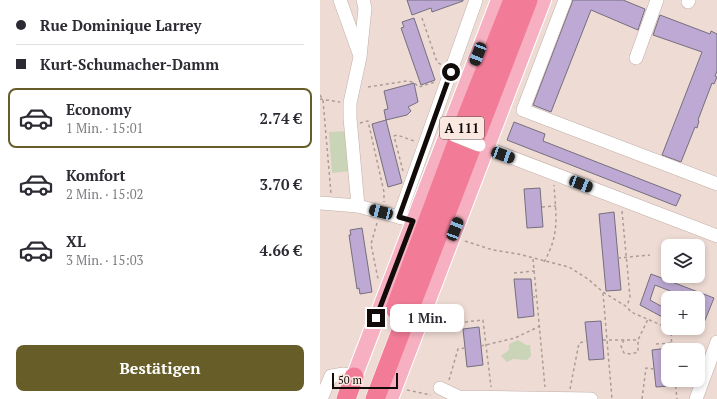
<!DOCTYPE html>
<html lang="de">
<meta charset="utf-8">
<style>
:root{--surface:#fff;--page:#f2f2f3;--text:#2b2b33;--muted:#7c7c81;--line:#e1e1e2;--accent:#675d29}
body{margin:0;font-family:"PT Serif",serif;background:var(--page);color:var(--text);height:100vh;display:flex;flex-direction:column;font-size:15px;white-space:nowrap}
*{box-sizing:border-box;margin:0}
p{font-size:13px;color:var(--muted)}
.icon{flex:none;width:22px;height:22px;fill:none;stroke:currentColor;stroke-width:2;stroke-linecap:round;stroke-linejoin:round}
.map{position:relative;flex:1;overflow:hidden}
.panel{display:flex;flex-direction:column;background:var(--surface);width:320px}
.panel>*{flex:none}
.hud{display:grid;align-content:center;height:88px;padding:0 16px;background:var(--surface)}
.controls{position:absolute;left:341px;top:239px;display:grid;gap:8px}
.controls a{display:grid;place-items:center;width:44px;height:44px;border-radius:8px;background:var(--surface);box-shadow:0 2px 6px #0003;font-size:20px}
.scale{position:absolute;left:12px;bottom:10px;width:66px;box-sizing:border-box;padding-left:4px;border:2px solid #110b09;border-top:0;font-size:11px;line-height:14px;white-space:nowrap;color:#110b09;-webkit-text-stroke:3px #fbe8e1;paint-order:stroke}
.end{position:absolute;width:18px;height:18px;margin:-9px;border:5px solid #110b09;background:#fff;box-shadow:0 0 0 2px #fff}
.from{border-radius:50%}
.bubble{position:absolute;height:28px;border-radius:8px;background:var(--surface);box-shadow:0 2px 6px #0003;font-size:13px;font-weight:700;line-height:28px;text-align:center}
.car{position:absolute;width:12px;height:24px;margin:-12px -6px;border-radius:5px;box-shadow:0 0 3px 1px #0007;background:linear-gradient(#222 24%,#8ab4d8 0 40%,#222 0 76%,#8ab4d8 0 86%,#222 0)}
.hud b{display:flex;align-items:center;gap:14px;height:38px;font-size:15px}
.hud b+b{border-top:1px solid var(--line)}
.hud i{width:10px;height:10px;background:var(--text)}
ul{padding:0;list-style:none}
li{display:flex;align-items:center;gap:12px;height:60px;margin:0 8px 6px;padding:0 8px;border:2px solid transparent;border-radius:8px}
li div{flex:1}
li b{display:block;font-size:15px}
li em{font-style:normal;font-weight:700}
li.active{border-color:var(--accent)}
li>.icon{width:36px;height:36px;stroke-width:1.5}
.action{display:flex;gap:8px;margin-top:auto;padding:8px 16px}
.action a{flex:1;height:46px;border-radius:8px;background:var(--accent);color:#fff;font-size:16px;font-weight:700;line-height:46px;text-align:center}
main{display:flex;flex:1;min-height:0}
.map>svg:first-child{display:block}
.green{fill:#cad4b7}
.building{fill:#bda9d3;stroke:#756f7d}
.lines{fill:none;stroke-linecap:round;stroke-linejoin:round}
.minor-casing{stroke:#c0aea7;stroke-width:14}
.major-casing{stroke:#fff;stroke-width:18}
.highway-casing{stroke:#fff;stroke-width:20}
.path{stroke:#ac9c97;stroke-width:1.5;stroke-dasharray:3 3;stroke-linecap:butt}
.minor{stroke:#fff;stroke-width:13}
.major{stroke:#f7b0c1;stroke-width:16}
.highway{stroke:#f27c97;stroke-width:19}
.minor-bridge-casing{stroke:#c0aea7;stroke-width:14;stroke-linecap:butt}
.minor-bridge{stroke:#fff;stroke-width:13}
.route{stroke:#110b09;stroke-width:5}
.labels{text-anchor:middle;dominant-baseline:central;stroke-width:3;stroke-linejoin:round;paint-order:stroke}
.shield{fill:#fbe8e1;stroke:#574d4a;stroke-width:1}
.shield-label{font-size:13px;font-weight:bold;fill:#110b09}
</style>
<main>
<section class="panel">
<div class="hud">
<b><i class="from"></i>Rue Dominique Larrey</b>
<b><i></i>Kurt-Schumacher-Damm</b>
</div>
<ul>
<li class="active"><svg class="icon" aria-label="car" viewBox="0 0 24 24"><path d="M5 17H2v-5l4-1 3-4h7l3 4 3 1v5h-3M9 17h6M6 11h13"/><circle cx="7" cy="17" r="2"/><circle cx="17" cy="17" r="2"/></svg><div><b>Economy</b><p>1 Min. · 15:01</p></div><em>2.74 €</em></li>
<li><svg class="icon" aria-label="car" viewBox="0 0 24 24"><path d="M5 17H2v-5l4-1 3-4h7l3 4 3 1v5h-3M9 17h6M6 11h13"/><circle cx="7" cy="17" r="2"/><circle cx="17" cy="17" r="2"/></svg><div><b>Komfort</b><p>2 Min. · 15:02</p></div><em>3.70 €</em></li>
<li><svg class="icon" aria-label="car" viewBox="0 0 24 24"><path d="M5 17H2v-5l4-1 3-4h7l3 4 3 1v5h-3M9 17h6M6 11h13"/><circle cx="7" cy="17" r="2"/><circle cx="17" cy="17" r="2"/></svg><div><b>XL</b><p>3 Min. · 15:03</p></div><em>4.66 €</em></li>
</ul>
<div class="action"><a>Bestätigen</a></div>
</section>
<div class="map">
<svg width="397" height="399" viewBox="0 0 397 399">
<rect width="100%" height="100%" fill="#eedbd4"/>
<g class="green">
<polygon points="28,131 31,171 12,173 9,132"/>
<polygon points="198,340 206,345 210,345 211,356 207,360 193,359 187,362 181,356 189,350 189,344"/>
</g>
<g class="building">
<polygon points="87,0 143,0 143,1 112,12 111,8 92,15"/>
<polygon points="253,0 303,0 325,9 318,30 271,10 231,112 213,105"/>
<polygon points="340,15 390,34 391,31 397,34 397,71 395,76 397,77 394,84 392,83 378,120 379,121 377,128 375,127 361,162 342,155 382,52 333,35"/>
<polygon points="94,18 115,80 101,85 81,28 84,27 82,22"/>
<polygon points="94,83 98,102 88,107 91,111 87,115 66,120 64,110 68,109 64,91"/>
<polygon points="66,120 82,183 68,187 52,124"/>
<polygon points="194,122 225,134 223,141 361,195 356,206 187,140"/>
<polygon points="220,188 223,227 207,228 204,189"/>
<polygon points="294,212 301,290 286,291 279,214"/>
<polygon points="42,228 52,292 40,294 39,288 37,289 29,235 31,235 30,230"/>
<polygon points="331,274 394,298 383,325 378,323 383,304 378,302 378,298 368,298 335,285 330,300 348,310 348,320 320,305"/>
<polygon points="194,279 211,279 214,316 198,318"/>
<polygon points="281,321 284,359 269,360 265,322"/>
<polygon points="159,327 163,365 147,367 143,329"/>
<polygon points="348,348 348,380 362,380 362,385 336,387 332,350"/>
</g>
<g class="lines">
<g class="minor-casing">
<g id="minor">
<polyline points="20,0 39,53"/>
<polyline points="245,0 203,110 397,184"/>
<polyline points="368,2 369,0"/>
<polyline points="316,58 337,0"/>
<polyline points="159,145 397,236"/>
<polyline points="0,203 38,206 86,219"/>
<polyline points="38,206 30,118 30,103 40,57 45,8 43,0"/>
<polyline points="79,217 156,0"/>
<polyline points="120,388 139,397 271,399"/>
<polyline points="1,399 11,376 24,374 34,377"/>
<polyline points="376,399 397,342"/>
</g>
</g>
<g class="major-casing">
<g id="major">
<polyline points="34,377 179,0"/>
<polyline points="70,399 223,0"/>
</g>
</g>
<g class="highway-casing">
<g id="highway">
<polyline points="75,309 145,121 193,0"/>
<polyline points="26,399 34,377"/>
<polyline points="55,399 208,0"/>
</g>
</g>
<g class="path">
<polyline points="102,18 117,62 122,65"/>
<polyline points="48,87 87,81 93,82 99,87 115,82"/>
<polyline points="0,95 3,100 11,194"/>
<polyline points="0,99 20,102"/>
<polyline points="40,123 48,121 64,192 64,202"/>
<polyline points="83,171 74,136 77,135 94,141"/>
<polyline points="222,207 236,206"/>
<polyline points="302,211 310,297 307,306"/>
<polyline points="57,223 51,244 58,279"/>
<polyline points="145,241 173,250 198,254 249,267 268,279 283,292 307,307 311,312 348,328"/>
<polyline points="298,258 330,255"/>
<polyline points="213,259 225,387"/>
<path d="M224 262C240 234 236 216 234 185"/>
<polyline points="194,273 215,271"/>
<polyline points="283,293 292,399"/>
<polyline points="212,297 217,297"/>
<polyline points="145,322 163,320 171,387"/>
<polyline points="348,328 351,332 352,350"/>
<polyline points="283,340 318,340 328,319"/>
<polyline points="304,340 301,346 304,353 311,354 318,352 318,340"/>
<polyline points="336,344 352,343"/>
<polyline points="161,346 195,338 220,326"/>
<polyline points="129,380 138,349 145,348"/>
<polyline points="355,380 357,399"/>
<polyline points="250,389 259,343 267,341"/>
<polyline points="87,390 111,395"/>
<polyline points="322,399 326,368 334,369"/>
</g>
<use href="#minor" class="minor"/>
<use href="#major" class="major"/>
<use href="#highway" class="highway"/>
<g class="minor-bridge-casing">
<polyline id="minor-bridge" points="134,135 159,145"/>
</g>
<use href="#minor-bridge" class="minor-bridge"/>
</g>
<g class="lines">
<polyline class="route" points="56,318 93,221 79,217 131,72"/>
</g>
<g class="labels">
<rect class="shield" x="120" y="117" width="44" height="22" rx="3"/>
<g class="shield-label">
<text x="142" y="128">A 111</text>
</g>
</g>
</svg>
<div class="controls">
<a><svg class="icon" aria-label="layers" viewBox="0 0 24 24"><path d="M12 4l9 5-9 5-9-5zM3 14l9 5 9-5"/></svg></a>
<a>+</a>
<a>−</a>
</div>
<div class="scale">50 m</div>
<i class="end from" style="left:131px;top:72px"></i>
<i class="end" style="left:56px;top:318px"></i>
<div class="bubble" style="left:70px;top:304px;width:74px">1 Min.</div>
<i class="car" style="left:158px;top:54px;rotate:201deg"></i>
<i class="car" style="left:183px;top:155px;rotate:110deg"></i>
<i class="car" style="left:261px;top:184px;rotate:111deg"></i>
<i class="car" style="left:61px;top:212px;rotate:284deg"></i>
<i class="car" style="left:135px;top:229px;rotate:21deg"></i>
</div>
</main>
